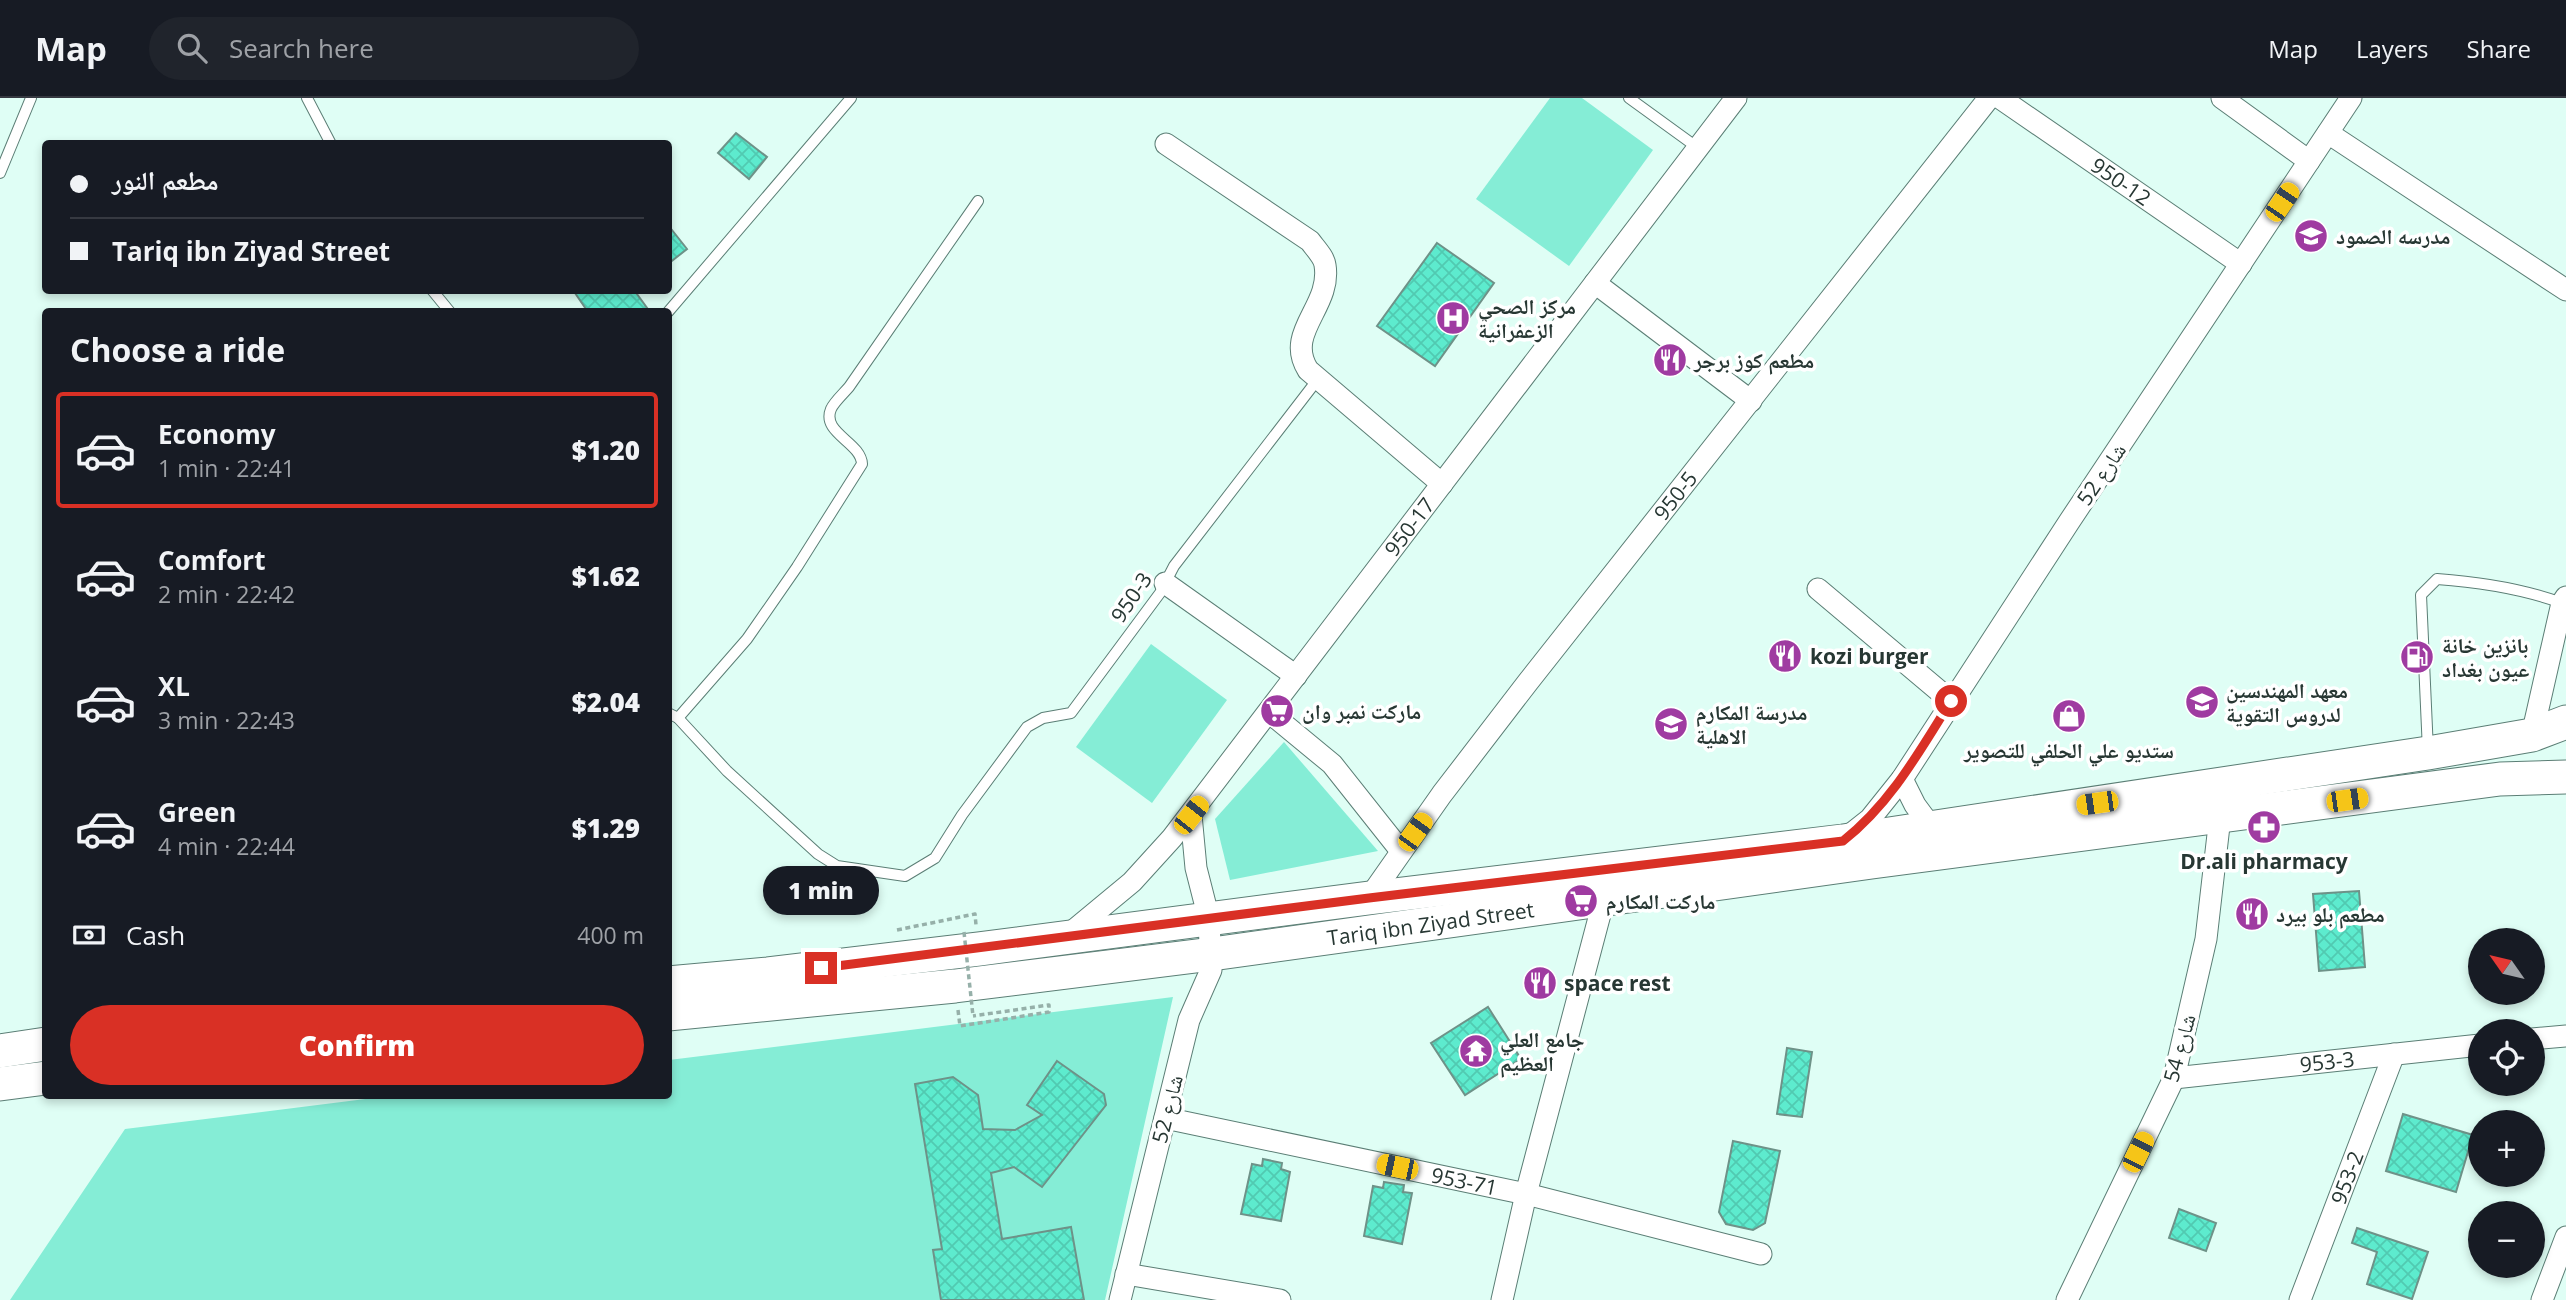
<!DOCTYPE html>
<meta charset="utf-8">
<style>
:root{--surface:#171b24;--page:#20242c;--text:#f1f3f6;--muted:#9ea1a6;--line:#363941;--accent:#d93025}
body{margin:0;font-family:"Open Sans","Noto Naskh Arabic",sans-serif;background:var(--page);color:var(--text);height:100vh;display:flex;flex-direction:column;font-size:26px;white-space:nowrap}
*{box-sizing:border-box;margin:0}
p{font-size:23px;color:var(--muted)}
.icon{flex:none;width:38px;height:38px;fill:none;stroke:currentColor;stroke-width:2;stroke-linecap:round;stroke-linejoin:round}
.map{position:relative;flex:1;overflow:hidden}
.side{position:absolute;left:42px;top:210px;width:630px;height:791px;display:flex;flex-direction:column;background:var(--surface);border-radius:7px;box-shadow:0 4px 10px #0003}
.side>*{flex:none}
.hud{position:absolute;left:42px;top:42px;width:630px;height:154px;border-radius:7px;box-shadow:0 4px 10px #0003;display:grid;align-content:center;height:154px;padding:0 28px;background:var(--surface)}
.needle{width:46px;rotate:304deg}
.controls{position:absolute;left:2468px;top:830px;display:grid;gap:14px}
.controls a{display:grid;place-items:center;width:77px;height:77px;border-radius:50%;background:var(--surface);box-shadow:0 4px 10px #0003;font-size:35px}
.end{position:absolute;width:32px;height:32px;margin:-16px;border:9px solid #d93025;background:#fff;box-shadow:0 0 0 4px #fff}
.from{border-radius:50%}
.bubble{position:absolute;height:49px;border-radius:24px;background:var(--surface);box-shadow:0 4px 10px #0003;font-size:23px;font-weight:800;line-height:49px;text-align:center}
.car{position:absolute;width:21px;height:42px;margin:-21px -10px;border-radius:9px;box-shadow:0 0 5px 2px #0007;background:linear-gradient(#f5c518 24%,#345 0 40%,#f5c518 0 76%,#345 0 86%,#f5c518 0)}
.hud b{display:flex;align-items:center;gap:24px;height:66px;font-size:26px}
.hud b+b{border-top:2px solid var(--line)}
.hud i{width:18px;height:18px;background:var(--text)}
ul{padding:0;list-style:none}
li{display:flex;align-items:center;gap:21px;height:116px;margin:0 14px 10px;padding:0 14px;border:4px solid transparent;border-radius:7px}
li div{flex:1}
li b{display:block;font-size:26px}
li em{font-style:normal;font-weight:800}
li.current{border-color:var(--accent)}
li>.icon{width:63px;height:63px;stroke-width:1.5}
h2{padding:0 28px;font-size:32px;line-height:84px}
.pay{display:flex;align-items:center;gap:18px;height:77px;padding:0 28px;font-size:26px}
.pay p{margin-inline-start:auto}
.cta{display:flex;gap:14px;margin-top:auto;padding:14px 28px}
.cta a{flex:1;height:80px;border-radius:42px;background:var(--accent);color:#fff;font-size:28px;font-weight:800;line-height:80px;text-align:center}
header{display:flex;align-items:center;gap:42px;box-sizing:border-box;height:98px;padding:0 35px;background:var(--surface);border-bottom:2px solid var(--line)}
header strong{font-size:33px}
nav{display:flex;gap:38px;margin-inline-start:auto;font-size:24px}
.search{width:490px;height:63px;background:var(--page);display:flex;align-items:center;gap:18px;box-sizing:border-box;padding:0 24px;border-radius:38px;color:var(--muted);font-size:26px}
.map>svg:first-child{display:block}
.grass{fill:#85edd6}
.building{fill:url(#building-cross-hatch);stroke:#6e9288;stroke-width:2}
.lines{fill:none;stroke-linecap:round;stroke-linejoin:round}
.service-casing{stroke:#5b7e75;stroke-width:12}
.minor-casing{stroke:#5b7e75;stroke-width:23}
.primary-casing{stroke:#5b7e75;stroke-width:35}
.path{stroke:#96b0a9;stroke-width:3.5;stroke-dasharray:5 3.5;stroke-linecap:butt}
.service{stroke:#fff;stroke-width:10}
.minor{stroke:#fff;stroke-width:21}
.primary{stroke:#fff;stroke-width:33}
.path-bridge{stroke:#96b0a9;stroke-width:3.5;stroke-dasharray:5 3.5;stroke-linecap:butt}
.route{stroke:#d93025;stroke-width:9}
.labels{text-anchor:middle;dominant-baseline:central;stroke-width:7;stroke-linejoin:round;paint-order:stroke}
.street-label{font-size:21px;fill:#273733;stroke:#fff}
.poi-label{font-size:21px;font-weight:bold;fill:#273733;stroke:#fff;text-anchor:start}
</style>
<header>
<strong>Map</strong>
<div class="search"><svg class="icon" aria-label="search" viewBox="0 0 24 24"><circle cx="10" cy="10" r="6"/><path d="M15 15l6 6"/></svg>Search here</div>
<nav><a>Map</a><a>Layers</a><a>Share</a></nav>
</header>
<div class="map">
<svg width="2566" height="1202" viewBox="0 0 2566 1202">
<defs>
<pattern id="building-cross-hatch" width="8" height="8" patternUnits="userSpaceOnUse" patternTransform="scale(1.75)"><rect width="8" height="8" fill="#5debce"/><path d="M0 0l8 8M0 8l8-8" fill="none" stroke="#51cab1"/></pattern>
</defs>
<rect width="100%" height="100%" fill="#dffef5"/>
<g class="grass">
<polygon points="1550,0 1582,0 1653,52 1569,168 1476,101"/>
<polygon points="1151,546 1227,602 1152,705 1076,649"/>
<polygon points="1284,644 1378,753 1230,782 1215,721"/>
<polygon points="1173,899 1105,1202 10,1202 125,1031 389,998 668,998 669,962"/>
</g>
<g class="building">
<polygon points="736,35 767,59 749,81 718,55"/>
<polygon points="668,127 687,151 668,166"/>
<polygon points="1437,145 1494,185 1435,268 1377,228"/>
<polygon points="573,192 634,192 650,214 588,214"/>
<polygon points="2359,793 2365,869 2319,873 2313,796"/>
<polygon points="1488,909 1521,961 1465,997 1431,945"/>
<polygon points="1787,950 1812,954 1802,1019 1777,1016"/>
<polygon points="1057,963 1104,996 1106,1007 1042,1089 1014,1069 991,1075 1002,1141 1071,1129 1084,1202 941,1202 933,1152 942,1151 915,986 953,979 978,997 983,1031 1015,1032 1042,1017 1027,1007"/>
<polygon points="2403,1016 2473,1037 2456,1094 2386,1073"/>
<polygon points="1733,1043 1780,1053 1765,1125 1753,1132 1726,1126 1719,1114"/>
<polygon points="1263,1061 1282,1065 1281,1071 1290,1074 1281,1123 1241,1116 1252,1066 1262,1068"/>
<polygon points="1384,1084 1404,1087 1403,1094 1412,1095 1402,1146 1364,1138 1373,1088 1383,1090"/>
<polygon points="2179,1111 2216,1125 2206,1153 2169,1140"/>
<polygon points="2357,1130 2428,1154 2412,1201 2367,1186 2377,1154 2352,1145"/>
</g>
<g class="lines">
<g class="service-casing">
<g id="service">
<polyline points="307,0 331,46"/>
<polyline points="1629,0 1698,50"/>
<polyline points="0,75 31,0"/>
<polyline points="432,192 450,214"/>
<polyline points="668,214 851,0"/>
<polyline points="668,615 678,620 727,673 818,756 837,768 905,778 935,760 962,717 1027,629 1043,620 1071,615 1160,495 1174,468 1318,281"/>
<path d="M678 620 747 541 797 469 862 366C861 344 821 335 831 311 834 304 843 296 849 289L978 103"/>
<path d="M2428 653 2421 497 2437 481C2479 484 2523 491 2562 505"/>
</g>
</g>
<g class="minor-casing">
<g id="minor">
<path id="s1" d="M2000 0 2241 166"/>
<polyline points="2222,0 2309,63"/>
<polyline points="2328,35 2566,192"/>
<path d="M1166 46 1310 143C1315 150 1324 159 1325 167 1332 209 1284 234 1308 272L1442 386"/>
<polyline points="1595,185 1751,303"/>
<polyline points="1165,485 1296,578"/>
<polyline points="1818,491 1951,603"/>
<polyline points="1269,614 1332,666 1401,753"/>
<polyline points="2532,637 2562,505 2566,499"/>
<polyline points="1902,681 1915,707 1932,730"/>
<polyline points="1846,740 1870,721 1902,681 2069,424 2351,0"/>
<path id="s2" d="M1369 800 1442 696 1528 584 1989 0"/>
<path id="s3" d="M1068 837 1132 784 1172 740 1736 0"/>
<polyline points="2532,941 2566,938"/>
<path id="s4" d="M2174 980 2480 947"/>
<path id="s5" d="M1165 1020 1526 1096 1761 1156"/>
<polyline points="1126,1176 1280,1202"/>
<polyline points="1120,1202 1189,922 1211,872 1209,821 1196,770 1191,717"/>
<polyline points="1502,1202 1526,1096 1604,801"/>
<polyline points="2067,1202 2174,980 2206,841 2220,719"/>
<path id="s6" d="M2300 1202 2394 956"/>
<polyline points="2542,1202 2566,1139"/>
</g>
</g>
<g class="primary-casing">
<g id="primary">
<polyline points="668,885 768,876 979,851 1369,800 1843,743 2428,655 2532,637 2566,624"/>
<path id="s7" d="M668 916 955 888 1212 856 1872 764 2500 681 2566 679"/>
<polyline points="0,953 46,946"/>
<polyline points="0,986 46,980"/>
</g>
</g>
<g class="path">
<polyline points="897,832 975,816 976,827"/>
<polyline points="958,912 960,928 1049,914 1049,907 973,918"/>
</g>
<use href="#service" class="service"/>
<use href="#minor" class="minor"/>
<use href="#primary" class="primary"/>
<polyline class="path-bridge" points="964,834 973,918"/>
</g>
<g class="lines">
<path class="route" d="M821 870 1369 800 1843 743C1891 705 1919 654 1951 603"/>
</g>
<defs>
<g id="school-disc" transform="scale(1.75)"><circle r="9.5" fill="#9f3ba1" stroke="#fff"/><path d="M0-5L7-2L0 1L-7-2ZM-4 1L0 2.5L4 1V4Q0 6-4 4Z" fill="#fff"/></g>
<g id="hospital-disc" transform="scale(1.75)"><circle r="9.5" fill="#9f3ba1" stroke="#fff"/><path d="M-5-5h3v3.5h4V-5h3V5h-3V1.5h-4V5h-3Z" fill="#fff"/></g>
<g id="restaurant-disc" transform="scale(1.75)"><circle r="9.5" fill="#9f3ba1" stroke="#fff"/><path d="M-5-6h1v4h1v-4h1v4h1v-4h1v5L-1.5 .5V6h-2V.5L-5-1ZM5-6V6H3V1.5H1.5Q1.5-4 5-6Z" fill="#fff"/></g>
<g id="fuel-disc" transform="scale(1.75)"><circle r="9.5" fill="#9f3ba1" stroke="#fff"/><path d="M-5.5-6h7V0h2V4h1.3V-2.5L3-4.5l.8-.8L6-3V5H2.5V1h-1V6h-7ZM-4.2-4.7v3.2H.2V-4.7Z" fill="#fff"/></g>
<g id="supermarket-disc" transform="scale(1.75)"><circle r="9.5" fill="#9f3ba1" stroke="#fff"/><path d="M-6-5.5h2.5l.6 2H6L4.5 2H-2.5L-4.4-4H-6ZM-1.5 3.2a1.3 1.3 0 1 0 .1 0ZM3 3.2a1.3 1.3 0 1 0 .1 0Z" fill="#fff"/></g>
<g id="shop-disc" transform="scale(1.75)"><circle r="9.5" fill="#9f3ba1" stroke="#fff"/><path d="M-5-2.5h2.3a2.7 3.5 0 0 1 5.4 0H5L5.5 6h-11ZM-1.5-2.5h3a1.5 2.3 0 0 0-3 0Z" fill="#fff"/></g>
<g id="pharmacy-disc" transform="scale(1.75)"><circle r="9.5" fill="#9f3ba1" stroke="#fff"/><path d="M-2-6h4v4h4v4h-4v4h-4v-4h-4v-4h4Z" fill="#fff"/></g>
<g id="temple-disc" transform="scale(1.75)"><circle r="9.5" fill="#9f3ba1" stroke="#fff"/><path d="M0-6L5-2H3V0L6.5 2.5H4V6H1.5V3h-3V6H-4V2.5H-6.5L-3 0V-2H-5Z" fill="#fff"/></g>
</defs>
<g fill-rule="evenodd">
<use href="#school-disc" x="2311" y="138"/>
<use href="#hospital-disc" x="1453" y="220"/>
<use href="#restaurant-disc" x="1670" y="262"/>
<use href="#restaurant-disc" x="1785" y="558"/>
<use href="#fuel-disc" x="2417" y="559"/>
<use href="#school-disc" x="2202" y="604"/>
<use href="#supermarket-disc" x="1277" y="613"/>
<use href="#shop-disc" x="2069" y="618"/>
<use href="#school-disc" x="1671" y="626"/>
<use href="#pharmacy-disc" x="2264" y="729"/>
<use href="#supermarket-disc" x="1581" y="803"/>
<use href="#restaurant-disc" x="2252" y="816"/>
<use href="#restaurant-disc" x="1540" y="885"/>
<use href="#temple-disc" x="1476" y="953"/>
</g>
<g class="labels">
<g class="street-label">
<text stroke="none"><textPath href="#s1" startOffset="147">950-12</textPath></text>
<text transform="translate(2101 376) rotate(-56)">شارع 52</text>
<text stroke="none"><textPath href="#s2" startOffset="506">950-5</textPath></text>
<text stroke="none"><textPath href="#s3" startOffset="534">950-17</textPath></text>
<text transform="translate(1131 499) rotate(-56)">950-3</text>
<text stroke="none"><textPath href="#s7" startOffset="768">Tariq ibn Ziyad Street</textPath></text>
<text transform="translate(2179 950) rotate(-75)">شارع 54</text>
<text stroke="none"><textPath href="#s4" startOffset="154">953-3</textPath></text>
<text transform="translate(1167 1011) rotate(-76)">شارع 52</text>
<text stroke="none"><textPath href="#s6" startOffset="131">953-2</textPath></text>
<text stroke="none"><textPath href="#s5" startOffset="306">953-71</textPath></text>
</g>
<g class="poi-label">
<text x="2336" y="138">مدرسه الصمود</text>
<text x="1478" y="208">مركز الصحي<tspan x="1478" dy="24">الزعفرانية</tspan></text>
<text x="1694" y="262">مطعم كوز برجر</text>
<text x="2442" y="547">بانزين خانة<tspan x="2442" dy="24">عيون بغداد</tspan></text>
<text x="1810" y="558">kozi burger</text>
<text x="2226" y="592">معهد المهندسين<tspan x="2226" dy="24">لدروس التقوية</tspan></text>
<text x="1302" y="613">ماركت نمبر وان</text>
<text x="1696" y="614">مدرسة المكارم<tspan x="1696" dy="24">الاهلية</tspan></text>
<text x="2069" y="652" text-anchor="middle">ستديو علي الحلفي للتصوير</text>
<text x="2264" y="763" text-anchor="middle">Dr.ali pharmacy</text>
<text x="1606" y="803">ماركت المكارم</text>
<text x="2276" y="816">مطعم بلو بيرد</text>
<text x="1564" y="885">space rest</text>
<text x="1500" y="941">جامع العلي<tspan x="1500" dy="24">العظيم</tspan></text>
</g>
</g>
</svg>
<div class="controls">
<a><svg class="needle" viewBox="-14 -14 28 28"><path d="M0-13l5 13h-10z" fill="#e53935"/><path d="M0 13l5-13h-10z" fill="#9ea1a6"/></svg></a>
<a><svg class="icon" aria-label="locate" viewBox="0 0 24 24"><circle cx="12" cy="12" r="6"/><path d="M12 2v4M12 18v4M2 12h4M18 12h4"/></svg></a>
<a>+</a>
<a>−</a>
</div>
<i class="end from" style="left:1951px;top:603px"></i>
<i class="end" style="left:821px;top:870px"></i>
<div class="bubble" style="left:763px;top:768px;width:116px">1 min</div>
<i class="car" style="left:2282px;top:104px;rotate:34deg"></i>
<i class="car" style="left:2347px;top:702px;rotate:82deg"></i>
<i class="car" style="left:2097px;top:705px;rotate:262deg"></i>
<i class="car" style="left:1191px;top:717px;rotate:38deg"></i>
<i class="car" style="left:1415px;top:734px;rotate:36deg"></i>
<i class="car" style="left:2138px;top:1054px;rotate:26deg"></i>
<i class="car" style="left:1397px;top:1069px;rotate:282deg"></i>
<div class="hud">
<b><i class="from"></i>مطعم النور</b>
<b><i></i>Tariq ibn Ziyad Street</b>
</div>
<section class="side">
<h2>Choose a ride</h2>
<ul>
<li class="current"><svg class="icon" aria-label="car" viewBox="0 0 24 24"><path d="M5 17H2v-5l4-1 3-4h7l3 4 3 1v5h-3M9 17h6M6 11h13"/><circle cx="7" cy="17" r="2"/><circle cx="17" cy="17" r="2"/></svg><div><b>Economy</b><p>1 min · 22:41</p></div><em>$1.20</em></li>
<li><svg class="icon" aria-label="car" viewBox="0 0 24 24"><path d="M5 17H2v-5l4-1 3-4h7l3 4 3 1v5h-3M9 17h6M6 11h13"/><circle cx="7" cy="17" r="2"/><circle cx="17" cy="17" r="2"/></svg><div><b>Comfort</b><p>2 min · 22:42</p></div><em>$1.62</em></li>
<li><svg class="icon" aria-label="car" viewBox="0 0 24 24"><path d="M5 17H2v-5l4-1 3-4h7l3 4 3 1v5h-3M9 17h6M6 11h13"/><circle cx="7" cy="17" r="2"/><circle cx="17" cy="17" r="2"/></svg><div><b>XL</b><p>3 min · 22:43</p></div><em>$2.04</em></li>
<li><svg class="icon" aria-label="car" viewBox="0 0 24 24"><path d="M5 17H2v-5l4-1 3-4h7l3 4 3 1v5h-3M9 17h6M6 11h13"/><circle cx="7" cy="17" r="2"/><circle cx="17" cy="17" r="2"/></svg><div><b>Green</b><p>4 min · 22:44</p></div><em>$1.29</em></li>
</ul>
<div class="pay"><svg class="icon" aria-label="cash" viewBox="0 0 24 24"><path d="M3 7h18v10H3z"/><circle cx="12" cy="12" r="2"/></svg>Cash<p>400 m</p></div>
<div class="cta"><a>Confirm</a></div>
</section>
</div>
